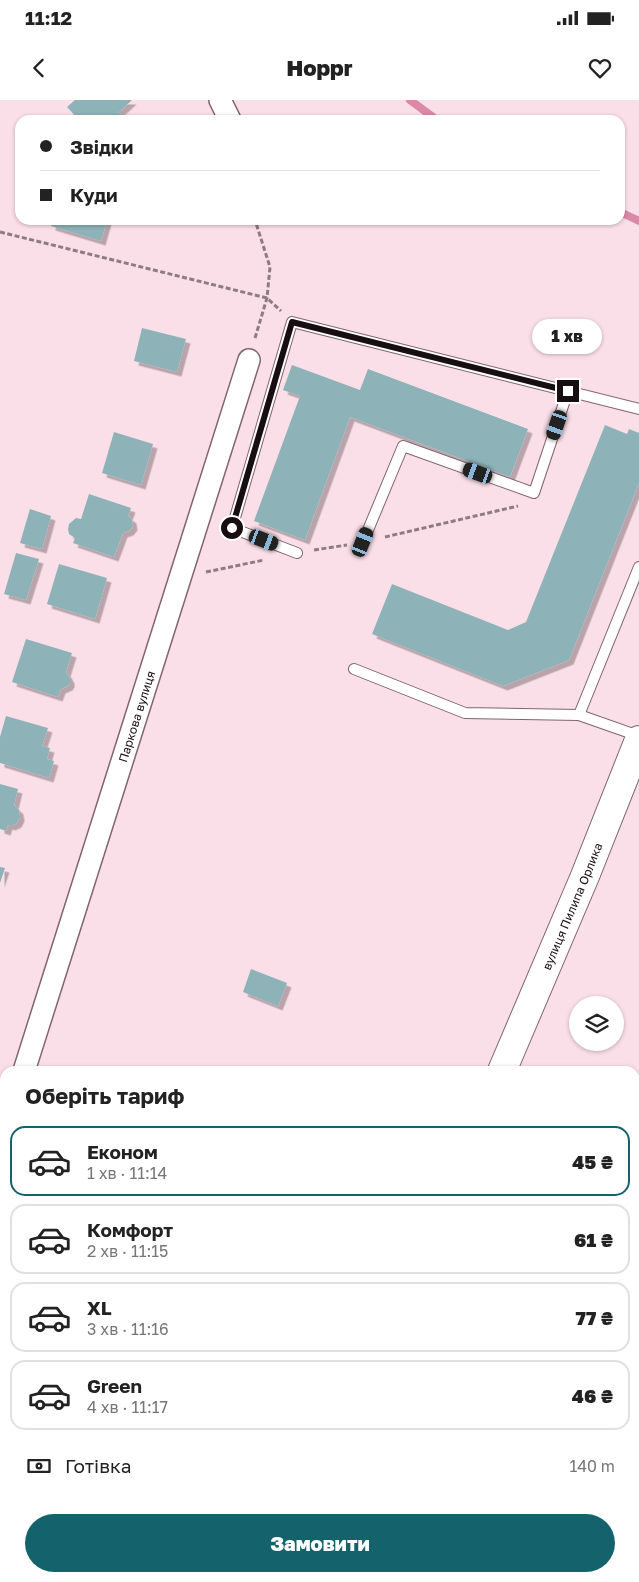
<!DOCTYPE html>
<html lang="uk">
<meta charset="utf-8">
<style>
:root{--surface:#fff;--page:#f2f2f2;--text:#222;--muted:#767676;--line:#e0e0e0;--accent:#14626b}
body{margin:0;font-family:"Golos Text",sans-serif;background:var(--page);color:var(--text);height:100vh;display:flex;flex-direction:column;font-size:19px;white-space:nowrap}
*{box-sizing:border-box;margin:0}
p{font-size:16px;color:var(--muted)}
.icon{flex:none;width:28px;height:28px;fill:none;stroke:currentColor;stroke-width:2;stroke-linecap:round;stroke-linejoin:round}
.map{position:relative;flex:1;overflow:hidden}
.panel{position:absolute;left:0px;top:966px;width:640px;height:516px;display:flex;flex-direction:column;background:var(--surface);border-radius:15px 15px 0 0;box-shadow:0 1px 4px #0004}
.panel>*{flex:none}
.banner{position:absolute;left:15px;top:15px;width:610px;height:110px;border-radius:15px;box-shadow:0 1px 4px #0004;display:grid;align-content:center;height:110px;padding:0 25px;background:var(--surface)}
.fabs{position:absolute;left:569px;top:896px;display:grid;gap:10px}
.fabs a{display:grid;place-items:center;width:55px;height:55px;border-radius:50%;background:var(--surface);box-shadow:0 1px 4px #0004;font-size:25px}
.end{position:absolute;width:22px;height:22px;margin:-11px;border:6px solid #180d11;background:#fff;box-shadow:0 0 0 2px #fff}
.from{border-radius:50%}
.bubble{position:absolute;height:35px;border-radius:18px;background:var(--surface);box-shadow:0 1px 4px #0004;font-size:16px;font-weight:800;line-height:35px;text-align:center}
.car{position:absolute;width:15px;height:30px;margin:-15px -8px;border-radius:6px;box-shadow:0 0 4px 1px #0007;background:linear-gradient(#222 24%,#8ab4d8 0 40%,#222 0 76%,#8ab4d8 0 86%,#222 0)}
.banner b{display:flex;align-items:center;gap:18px;height:48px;font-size:19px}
.banner b+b{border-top:1px solid var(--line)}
.banner i{width:12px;height:12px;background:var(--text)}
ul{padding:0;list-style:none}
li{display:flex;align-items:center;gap:15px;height:70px;margin:0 10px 8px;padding:0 15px;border:2px solid var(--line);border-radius:15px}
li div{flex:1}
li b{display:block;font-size:19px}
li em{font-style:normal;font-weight:800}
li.current{border-color:var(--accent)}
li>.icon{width:45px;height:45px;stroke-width:1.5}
h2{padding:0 25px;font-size:22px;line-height:60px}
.pay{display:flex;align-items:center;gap:12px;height:55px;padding:0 25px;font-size:19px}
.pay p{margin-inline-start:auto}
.cta{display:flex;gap:10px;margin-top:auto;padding:10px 25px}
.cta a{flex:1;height:58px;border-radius:30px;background:var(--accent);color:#fff;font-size:20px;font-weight:800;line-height:58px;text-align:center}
.status{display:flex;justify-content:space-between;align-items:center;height:35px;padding:0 25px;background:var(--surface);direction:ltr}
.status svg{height:14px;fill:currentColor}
header{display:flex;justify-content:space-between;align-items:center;height:65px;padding:0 25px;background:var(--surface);font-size:22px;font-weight:800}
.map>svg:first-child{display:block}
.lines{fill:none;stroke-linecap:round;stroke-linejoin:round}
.stream{stroke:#da89a7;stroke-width:8}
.building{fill:#8db3b9;filter:url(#shadow)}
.service-casing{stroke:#82636e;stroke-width:12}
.minor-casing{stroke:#82636e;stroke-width:24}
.secondary-casing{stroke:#82636e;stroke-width:30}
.path{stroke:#8f7b82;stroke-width:3;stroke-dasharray:5 2.5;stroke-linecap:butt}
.service{stroke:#fff;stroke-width:10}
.minor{stroke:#fff;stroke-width:21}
.secondary{stroke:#fff;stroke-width:28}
.route{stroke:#180d11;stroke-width:6}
.labels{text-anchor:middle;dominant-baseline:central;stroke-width:4.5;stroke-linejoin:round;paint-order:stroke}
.street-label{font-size:12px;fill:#180d11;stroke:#fff0f5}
</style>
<div class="status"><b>11:12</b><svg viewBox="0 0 49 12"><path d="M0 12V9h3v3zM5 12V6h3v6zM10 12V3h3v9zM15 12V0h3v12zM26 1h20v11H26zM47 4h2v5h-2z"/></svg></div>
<header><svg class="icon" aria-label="back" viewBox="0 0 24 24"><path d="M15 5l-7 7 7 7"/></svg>Hoppr<svg class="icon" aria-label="heart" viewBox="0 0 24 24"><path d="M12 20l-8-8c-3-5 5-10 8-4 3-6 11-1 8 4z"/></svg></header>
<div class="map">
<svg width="639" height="1482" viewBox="0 0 639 1482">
<defs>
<filter id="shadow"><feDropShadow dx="4.5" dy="4.5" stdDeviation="0" flood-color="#0004"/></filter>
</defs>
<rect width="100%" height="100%" fill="#fbdfe8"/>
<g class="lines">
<g class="stream">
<polyline points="410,0 437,20"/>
<polyline points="620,112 639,121"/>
</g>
</g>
<g class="building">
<polygon points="75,0 132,0 119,12 127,20 79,20 67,7"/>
<polygon points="52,120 107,120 101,141 51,126"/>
<polygon points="142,228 186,239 177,272 134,261"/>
<polygon points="292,265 360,290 368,269 528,329 510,377 350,317 305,440 254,421 300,296 283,290"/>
<polygon points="605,325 627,334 629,329 639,333 639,383 569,560 503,586 372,534 392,484 508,530 526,522"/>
<polygon points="114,332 153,344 141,385 102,373"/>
<polygon points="89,394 131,408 128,416 132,419 133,426 129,431 123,433 114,457 73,443 75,438 69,434 68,429 69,424 76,418 81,419"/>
<polygon points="30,409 51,416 42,449 20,443"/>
<polygon points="16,453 39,459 26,500 4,494"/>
<polygon points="59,464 107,478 95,519 47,504"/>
<polygon points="26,539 72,553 66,572 70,579 70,583 68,586 61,589 58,597 12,582"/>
<polygon points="6,616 48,628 42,646 50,648 47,659 54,661 49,678 0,663 0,637"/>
<polygon points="0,684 18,689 14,705 19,710 20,717 17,723 11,726 8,725 6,731 0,729"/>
<polygon points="0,767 5,768 0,783"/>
<polygon points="251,869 287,883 278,906 243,892"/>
<polygon points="5,1225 5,1261 0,1259 0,1237"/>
<polygon points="635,1352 639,1354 639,1391 637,1396 635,1395"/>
<polygon points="364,1478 476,1478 487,1482 362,1482"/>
<polygon points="567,1478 598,1478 596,1482 565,1482"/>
</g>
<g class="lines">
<g class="service-casing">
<g id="service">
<polyline points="363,442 403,346 534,393 568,291"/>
<polyline points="297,453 232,428 292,222 639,309"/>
<polyline points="354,569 465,613 579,615 639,636"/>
<polyline points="579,615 639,467"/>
</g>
</g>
<g class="minor-casing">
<g id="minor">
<polyline points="220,0 230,20"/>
<path id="s1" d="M24 971 249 260"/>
<polyline points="0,1047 5,1031"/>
<polyline points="0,1385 5,1387"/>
<polyline points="635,1454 639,1445"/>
<polyline points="214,1478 224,1482"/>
<polyline points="623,1482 625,1478"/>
</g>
</g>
<g class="secondary-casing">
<g id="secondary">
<path id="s2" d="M502 971 585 776 639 640"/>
<polyline points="270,1482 273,1478"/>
</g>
</g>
<g class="path">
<polyline points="0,132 267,198 281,211"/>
<polyline points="255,238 267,198 270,167 255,120"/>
<polyline points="385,437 518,406"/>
<polyline points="314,450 347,445"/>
<polyline points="206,472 264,460"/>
</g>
<use href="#service" class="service"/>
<use href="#minor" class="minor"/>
<use href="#secondary" class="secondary"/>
</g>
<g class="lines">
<polyline class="route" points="232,428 292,222 568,291"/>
</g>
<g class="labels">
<g class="street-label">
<text stroke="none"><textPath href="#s1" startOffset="372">Паркова вулиця</textPath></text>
<text stroke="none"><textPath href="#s2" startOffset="179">вулиця Пилипа Орлика</textPath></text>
</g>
</g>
</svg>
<div class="fabs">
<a><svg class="icon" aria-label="layers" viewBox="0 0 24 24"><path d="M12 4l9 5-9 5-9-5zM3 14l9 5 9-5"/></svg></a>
</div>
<i class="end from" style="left:232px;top:428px"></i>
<i class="end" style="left:568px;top:291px"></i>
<div class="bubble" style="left:532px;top:219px;width:70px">1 хв</div>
<i class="car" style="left:557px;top:325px;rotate:199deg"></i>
<i class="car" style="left:478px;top:373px;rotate:290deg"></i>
<i class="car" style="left:264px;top:440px;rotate:111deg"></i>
<i class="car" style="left:363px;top:442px;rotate:22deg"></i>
<div class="banner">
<b><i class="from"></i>Звідки</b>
<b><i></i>Куди</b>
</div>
<section class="panel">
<h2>Оберіть тариф</h2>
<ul>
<li class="current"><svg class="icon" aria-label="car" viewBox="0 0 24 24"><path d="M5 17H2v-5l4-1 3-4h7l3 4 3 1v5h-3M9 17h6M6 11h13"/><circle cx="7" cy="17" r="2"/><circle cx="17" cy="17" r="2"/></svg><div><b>Економ</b><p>1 хв · 11:14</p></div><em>45 ₴</em></li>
<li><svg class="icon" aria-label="car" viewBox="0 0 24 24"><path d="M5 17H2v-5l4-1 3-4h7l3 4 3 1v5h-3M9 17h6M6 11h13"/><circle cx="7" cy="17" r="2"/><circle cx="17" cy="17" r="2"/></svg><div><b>Комфорт</b><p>2 хв · 11:15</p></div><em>61 ₴</em></li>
<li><svg class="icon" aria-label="car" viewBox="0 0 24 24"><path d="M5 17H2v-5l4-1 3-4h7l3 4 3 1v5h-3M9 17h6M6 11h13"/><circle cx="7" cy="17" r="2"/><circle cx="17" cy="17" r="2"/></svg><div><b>XL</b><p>3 хв · 11:16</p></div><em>77 ₴</em></li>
<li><svg class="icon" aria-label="car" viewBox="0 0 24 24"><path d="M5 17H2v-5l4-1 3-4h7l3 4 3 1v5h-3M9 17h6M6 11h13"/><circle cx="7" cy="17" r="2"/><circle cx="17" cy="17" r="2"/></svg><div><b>Green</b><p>4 хв · 11:17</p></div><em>46 ₴</em></li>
</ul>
<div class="pay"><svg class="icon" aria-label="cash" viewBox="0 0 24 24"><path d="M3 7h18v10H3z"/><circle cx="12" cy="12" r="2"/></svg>Готівка<p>140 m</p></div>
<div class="cta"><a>Замовити</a></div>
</section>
</div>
